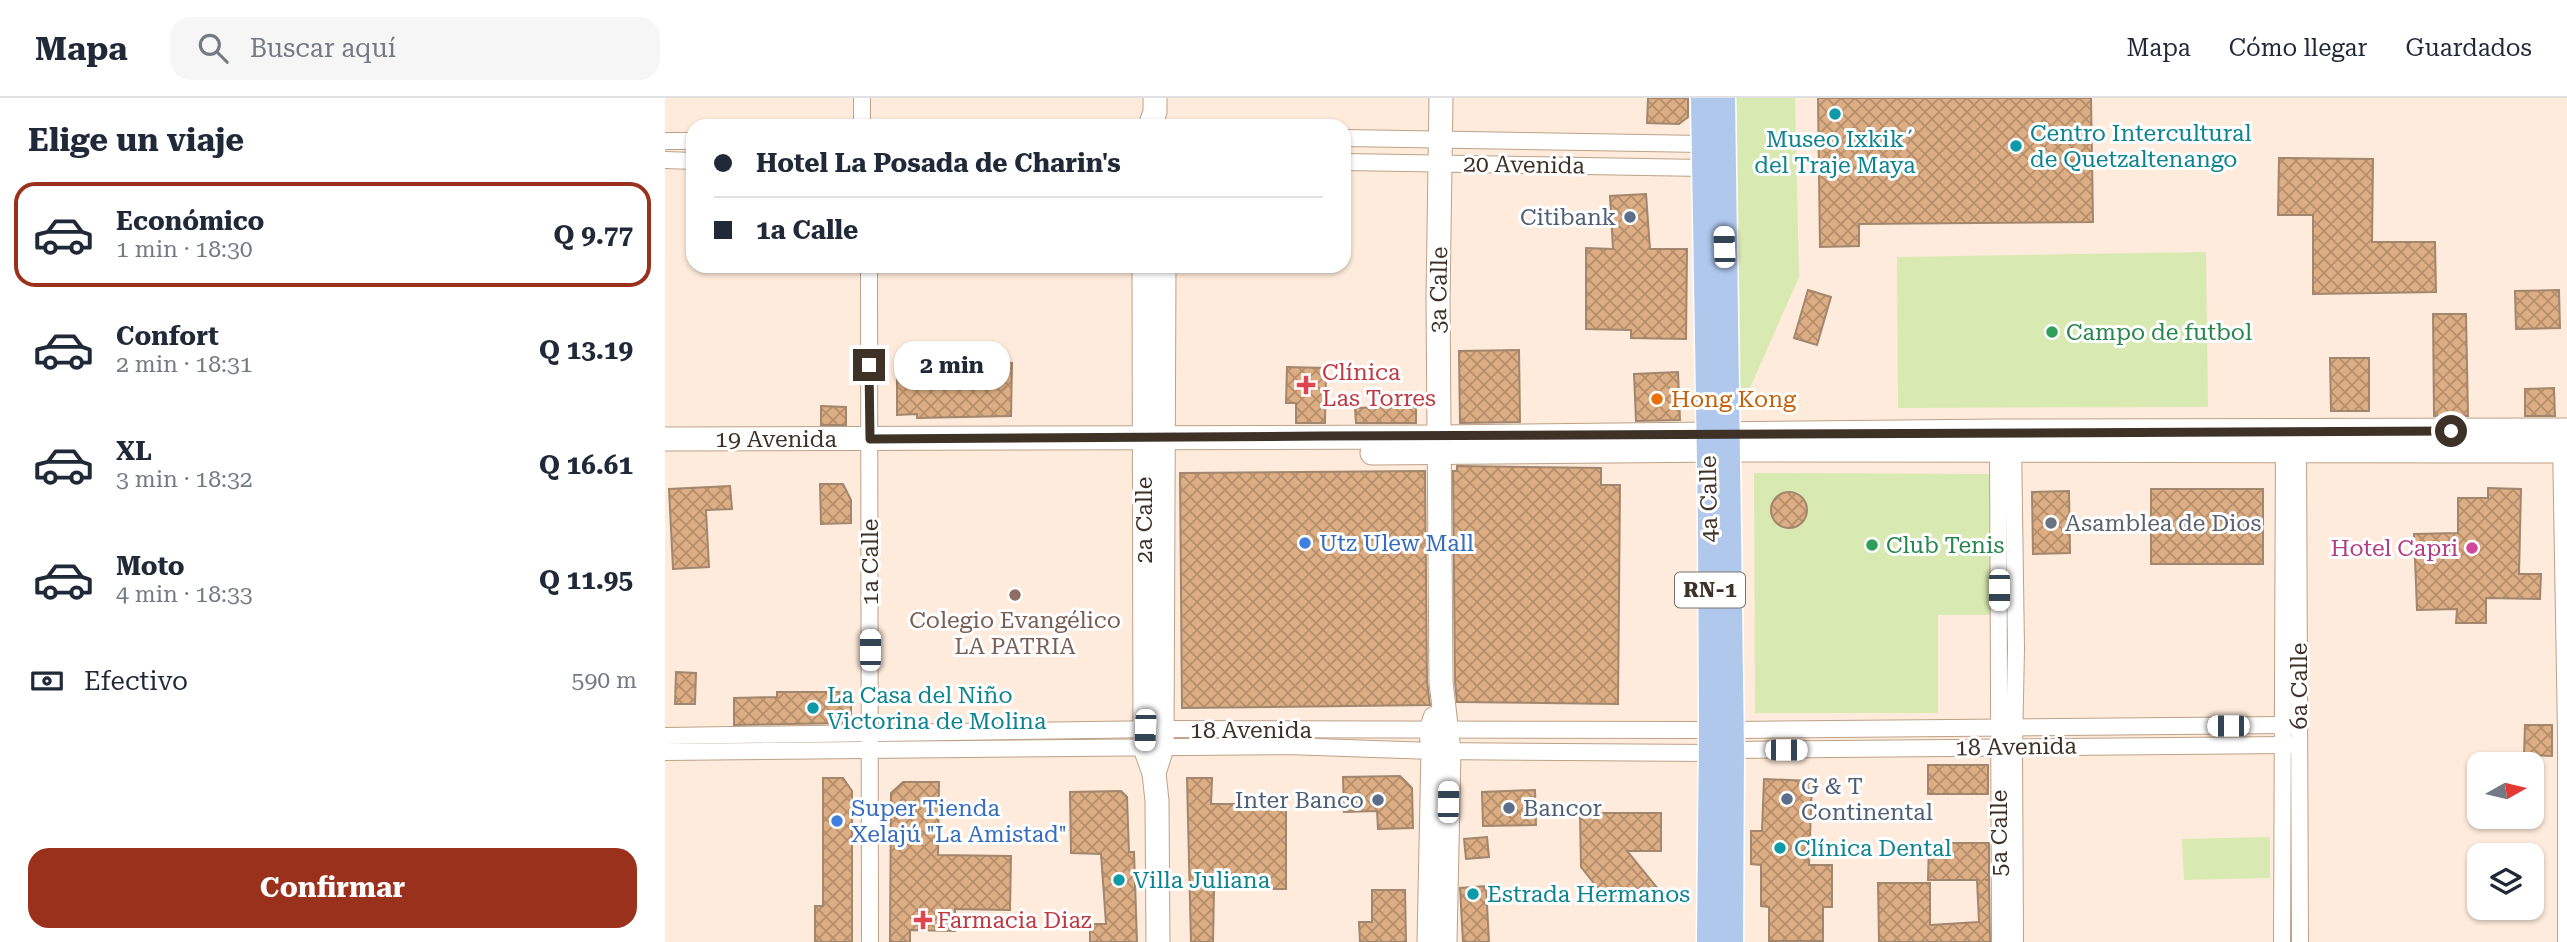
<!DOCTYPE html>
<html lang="es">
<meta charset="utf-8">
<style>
:root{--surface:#fff;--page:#f6f6f7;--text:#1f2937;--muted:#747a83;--line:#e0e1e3;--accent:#9a311c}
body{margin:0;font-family:"Roboto Serif",serif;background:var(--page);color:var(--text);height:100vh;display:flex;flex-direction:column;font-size:26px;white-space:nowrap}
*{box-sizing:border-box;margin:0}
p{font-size:23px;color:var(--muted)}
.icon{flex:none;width:38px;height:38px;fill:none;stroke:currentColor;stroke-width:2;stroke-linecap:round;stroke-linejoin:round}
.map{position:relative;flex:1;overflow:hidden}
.panel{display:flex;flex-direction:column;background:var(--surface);width:665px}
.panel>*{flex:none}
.guide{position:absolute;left:21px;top:21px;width:665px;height:154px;border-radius:21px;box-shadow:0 2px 5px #0004;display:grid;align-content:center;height:154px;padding:0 28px;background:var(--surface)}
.needle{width:46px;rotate:82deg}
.controls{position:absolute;left:1802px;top:654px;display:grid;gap:14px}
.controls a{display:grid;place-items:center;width:77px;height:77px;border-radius:14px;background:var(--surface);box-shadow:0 2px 5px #0004;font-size:35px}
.end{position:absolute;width:32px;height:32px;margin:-16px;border:9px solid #3e3227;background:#fff;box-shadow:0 0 0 4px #fff}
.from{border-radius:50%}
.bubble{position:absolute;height:49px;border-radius:21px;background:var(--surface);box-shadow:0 2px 5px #0004;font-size:23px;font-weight:700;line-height:49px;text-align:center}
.car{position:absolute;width:21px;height:42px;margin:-21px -10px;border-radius:9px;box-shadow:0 0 5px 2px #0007;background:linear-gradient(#fff 24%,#345 0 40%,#fff 0 76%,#345 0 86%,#fff 0)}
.guide b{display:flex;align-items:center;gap:24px;height:66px;font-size:26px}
.guide b+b{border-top:2px solid var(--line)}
.guide i{width:18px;height:18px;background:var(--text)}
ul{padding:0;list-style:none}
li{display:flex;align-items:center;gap:21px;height:105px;margin:0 14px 10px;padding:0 14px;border:4px solid transparent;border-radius:21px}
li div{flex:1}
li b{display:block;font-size:26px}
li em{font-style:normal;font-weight:700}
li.active{border-color:var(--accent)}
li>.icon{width:63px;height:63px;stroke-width:1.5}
h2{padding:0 28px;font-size:32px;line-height:84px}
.pay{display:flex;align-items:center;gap:18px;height:77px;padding:0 28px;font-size:26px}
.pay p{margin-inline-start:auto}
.cta{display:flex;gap:14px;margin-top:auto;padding:14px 28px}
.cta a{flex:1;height:80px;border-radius:21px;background:var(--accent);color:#fff;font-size:28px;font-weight:700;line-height:80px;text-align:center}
header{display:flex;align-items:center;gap:42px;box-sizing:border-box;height:98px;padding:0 35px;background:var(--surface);border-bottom:2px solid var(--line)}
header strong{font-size:33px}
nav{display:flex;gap:38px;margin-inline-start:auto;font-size:24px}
.search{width:490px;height:63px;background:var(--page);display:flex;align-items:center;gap:18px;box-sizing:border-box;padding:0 24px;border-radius:21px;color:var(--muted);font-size:26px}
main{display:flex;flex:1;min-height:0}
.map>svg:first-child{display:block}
.green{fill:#d9e9b2}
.building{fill:url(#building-cross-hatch);stroke:#a2866d;stroke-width:2}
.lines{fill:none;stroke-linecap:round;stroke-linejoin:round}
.street-casing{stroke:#bea187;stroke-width:18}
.secondary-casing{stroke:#bea187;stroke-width:25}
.primary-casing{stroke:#fff;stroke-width:27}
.street{stroke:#fff;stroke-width:16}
.secondary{stroke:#fff;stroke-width:23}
.primary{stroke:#afc8ec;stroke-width:24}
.route{stroke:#3e3227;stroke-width:9}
.culture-dot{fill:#0f9aa8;stroke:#fff;stroke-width:2.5}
.service-dot{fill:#5c6f8a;stroke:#fff;stroke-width:2.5}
.leisure-dot{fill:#2e9e5b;stroke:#fff;stroke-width:2.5}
.health-dot{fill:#e0444e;stroke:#fff;stroke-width:2.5}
.food-dot{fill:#e8710a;stroke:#fff;stroke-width:2.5}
.worship-dot{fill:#6b7280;stroke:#fff;stroke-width:2.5}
.shop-dot{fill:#3f7fe0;stroke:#fff;stroke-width:2.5}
.hotel-dot{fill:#d1479c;stroke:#fff;stroke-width:2.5}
.education-dot{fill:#8d6e63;stroke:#fff;stroke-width:2.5}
.labels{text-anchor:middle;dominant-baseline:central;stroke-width:6;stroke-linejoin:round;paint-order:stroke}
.shield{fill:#fff;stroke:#787068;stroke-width:2}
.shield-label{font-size:21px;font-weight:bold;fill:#3e3227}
.culture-label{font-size:23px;fill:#0d838f;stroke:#fff;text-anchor:start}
.street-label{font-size:23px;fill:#3e3227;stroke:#fff}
.service-label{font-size:23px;fill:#4e5e75;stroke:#fff;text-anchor:end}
.leisure-label{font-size:23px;fill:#27864d;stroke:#fff;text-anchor:start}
.health-label{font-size:23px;fill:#be3a42;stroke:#fff;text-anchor:start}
.food-label{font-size:23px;fill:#c56008;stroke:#fff;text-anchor:start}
.worship-label{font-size:23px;fill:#5b616d;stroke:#fff;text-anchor:start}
.shop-label{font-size:23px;fill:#366cbe;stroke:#fff;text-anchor:start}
.hotel-label{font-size:23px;fill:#b23c85;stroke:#fff;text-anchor:end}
.education-label{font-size:23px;fill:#785e54;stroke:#fff}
</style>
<header>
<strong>Mapa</strong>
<div class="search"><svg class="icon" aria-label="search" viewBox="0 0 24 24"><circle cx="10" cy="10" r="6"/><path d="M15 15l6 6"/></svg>Buscar aquí</div>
<nav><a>Mapa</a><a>Cómo llegar</a><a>Guardados</a></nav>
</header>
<main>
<section class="panel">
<h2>Elige un viaje</h2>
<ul>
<li class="active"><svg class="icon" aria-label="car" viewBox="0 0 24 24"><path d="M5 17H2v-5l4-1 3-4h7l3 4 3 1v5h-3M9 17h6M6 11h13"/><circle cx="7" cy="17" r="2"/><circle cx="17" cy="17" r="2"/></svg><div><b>Económico</b><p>1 min · 18:30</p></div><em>Q 9.77</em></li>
<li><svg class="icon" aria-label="car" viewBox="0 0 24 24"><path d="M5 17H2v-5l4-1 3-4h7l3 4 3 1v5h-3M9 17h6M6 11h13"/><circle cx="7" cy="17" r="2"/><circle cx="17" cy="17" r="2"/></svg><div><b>Confort</b><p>2 min · 18:31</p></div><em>Q 13.19</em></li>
<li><svg class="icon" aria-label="car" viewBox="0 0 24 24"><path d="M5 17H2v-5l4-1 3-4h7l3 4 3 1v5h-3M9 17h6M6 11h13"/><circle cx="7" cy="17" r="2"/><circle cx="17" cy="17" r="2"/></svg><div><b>XL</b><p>3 min · 18:32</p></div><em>Q 16.61</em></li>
<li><svg class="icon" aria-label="car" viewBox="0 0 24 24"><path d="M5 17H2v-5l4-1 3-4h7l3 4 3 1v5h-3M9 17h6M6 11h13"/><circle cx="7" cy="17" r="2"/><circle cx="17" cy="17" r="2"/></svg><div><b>Moto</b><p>4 min · 18:33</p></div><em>Q 11.95</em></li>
</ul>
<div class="pay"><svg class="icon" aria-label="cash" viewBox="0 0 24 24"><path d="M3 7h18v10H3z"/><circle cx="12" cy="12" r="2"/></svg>Efectivo<p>590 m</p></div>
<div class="cta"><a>Confirmar</a></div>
</section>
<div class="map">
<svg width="1902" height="844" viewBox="0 0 1902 844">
<defs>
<pattern id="building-cross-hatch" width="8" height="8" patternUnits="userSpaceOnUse" patternTransform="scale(1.75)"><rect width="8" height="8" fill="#ddae83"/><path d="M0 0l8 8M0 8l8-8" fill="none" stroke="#b58e6b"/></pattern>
</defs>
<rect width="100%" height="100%" fill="#feebdb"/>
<g class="green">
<polygon points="1070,0 1130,0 1134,179 1085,290 1079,297 1074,288"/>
<polygon points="1541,154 1543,309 1233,310 1232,159"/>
<polygon points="1089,375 1324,376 1326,517 1273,517 1273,615 1090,615"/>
<polygon points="1605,739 1605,780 1519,782 1517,741"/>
</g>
<g class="building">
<polygon points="983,0 1023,0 1023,19 1014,26 982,25"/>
<polygon points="1153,0 1426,0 1428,124 1194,126 1194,148 1155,149"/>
<polygon points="1614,60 1708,61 1707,144 1770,144 1771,194 1648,196 1648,117 1613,117"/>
<polygon points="981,96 985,151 1022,151 1021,241 966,240 966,232 921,231 921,150 948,151 945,98"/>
<polygon points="1143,192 1166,199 1152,247 1129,240"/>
<polygon points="1894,192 1895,230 1851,231 1850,193"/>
<polygon points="1768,216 1801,216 1803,318 1769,318"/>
<polygon points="854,252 855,324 795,325 794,253"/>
<polygon points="253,253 309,254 309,265 347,265 346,318 252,320 252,316 232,317 232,271 252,271"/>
<polygon points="1665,260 1704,260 1704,313 1666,313"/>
<polygon points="622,269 661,270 660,325 631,325 631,305 621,305"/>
<polygon points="1013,274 1015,322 971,323 969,276"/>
<polygon points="1889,290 1890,318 1860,318 1860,291"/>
<polygon points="156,308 181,309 181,327 156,327"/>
<polygon points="751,308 751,325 691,325 690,310"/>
<polygon points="792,368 936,370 936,387 955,387 953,606 792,604 790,583 788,373 792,373"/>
<polygon points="760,373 762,584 765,607 517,610 515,375"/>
<polygon points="155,386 178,386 186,402 186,425 156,426"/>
<polygon points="65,388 67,411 41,412 44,469 8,471 4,391"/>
<polygon points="1823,390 1856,391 1854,476 1876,476 1875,501 1821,500 1821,525 1791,525 1792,511 1752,512 1749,436 1793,435 1793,400 1823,400"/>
<rect x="1486" y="391" width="112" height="75"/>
<polygon points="1404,393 1405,455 1368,456 1367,394"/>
<circle cx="1124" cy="412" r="18"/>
<polygon points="11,574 31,575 30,606 10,606"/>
<polygon points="112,594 186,594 186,616 180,625 69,627 69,600 112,599"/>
<polygon points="1860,627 1887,627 1887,658 1859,657"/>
<rect x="1263" y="667" width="60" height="29"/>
<polygon points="735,678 747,690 748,730 713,731 712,713 679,714 678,679"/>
<polygon points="158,680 178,680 187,693 187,844 150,844 150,808 158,808"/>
<polygon points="522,680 547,680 546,706 621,706 621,791 549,791 548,844 526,844"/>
<polygon points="1099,681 1147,683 1144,767 1167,767 1167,809 1158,809 1158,843 1104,843 1104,809 1096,808 1096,767 1086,766 1086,733 1097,733"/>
<polygon points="238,684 274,684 273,757 346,758 345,812 290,811 290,833 245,832 245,844 225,844 226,695"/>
<polygon points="870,692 871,727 818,728 817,694"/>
<polygon points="456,693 462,699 464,754 469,754 472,844 425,844 425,826 441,826 436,756 406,755 405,694"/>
<polygon points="915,715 996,715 996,753 962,753 998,797 939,798 916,769"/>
<polygon points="822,739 824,759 801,761 799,741"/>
<polygon points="1264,745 1324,745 1324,782 1320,782 1324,782 1325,844 1214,844 1213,785 1265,785 1265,827 1314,824 1312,782 1263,782"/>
<polygon points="821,788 824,844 798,844 795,790"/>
<polygon points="707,792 740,792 741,844 695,844 694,824 707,824"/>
</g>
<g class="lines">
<g class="street-casing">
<g id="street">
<polyline points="197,0 197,28"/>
<polyline points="679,40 1038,46"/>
<polyline points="0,43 28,43"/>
<polyline points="0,62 28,63"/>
<polyline points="679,64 1039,70"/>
<polyline points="204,168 205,844"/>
<polyline points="1333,342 1335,844"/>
<polyline points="1633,342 1635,844"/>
<polyline points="1348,343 1351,550 1349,649 1350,844"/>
<polyline points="1896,343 1901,636 1901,844"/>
<polyline points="1067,632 1633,627"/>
<polyline points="0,638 497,631 1046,632"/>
<polyline points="1067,652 1634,647"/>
<polyline points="0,654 622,648 768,653 1045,655"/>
<polyline points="1617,844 1619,342"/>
</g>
</g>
<g class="secondary-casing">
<g id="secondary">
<polyline points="776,0 773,202 776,584 784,653 780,844"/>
<polyline points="485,28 490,14 490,0"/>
<polyline points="479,168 480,650 489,675 492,703 493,844"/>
<polyline points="0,341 774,339 1334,333 1902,332"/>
<polyline points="707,355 1062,352 1902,353"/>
<polyline points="489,675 497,650 499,168"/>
<polyline points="764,844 768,653 766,633 770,620"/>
</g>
</g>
<g class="primary-casing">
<g id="primary">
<polyline points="1038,0 1045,424 1046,632 1044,844"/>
<polyline points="1058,0 1067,652 1066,844"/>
</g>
</g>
<use href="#street" class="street"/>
<use href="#secondary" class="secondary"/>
<use href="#primary" class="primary"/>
</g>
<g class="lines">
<path class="route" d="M204 267 205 341C732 338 1259 333 1786 333"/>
</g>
<g class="culture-dot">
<circle cx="1170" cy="16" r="7"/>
<circle cx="1351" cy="48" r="7"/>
<circle cx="148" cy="610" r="7"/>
<circle cx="1115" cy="750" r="7"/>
<circle cx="454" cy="782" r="7"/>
<circle cx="808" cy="796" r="7"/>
</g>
<g class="service-dot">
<circle cx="965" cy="119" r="7"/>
<circle cx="1122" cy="701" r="7"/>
<circle cx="713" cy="702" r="7"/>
<circle cx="844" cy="710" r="7"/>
</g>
<g class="leisure-dot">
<circle cx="1387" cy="234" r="7"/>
<circle cx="1207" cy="447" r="7"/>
</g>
<g class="health-dot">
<path d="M637.5 276.5h7v7h7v7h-7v7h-7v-7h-7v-7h7z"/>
<path d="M254.5 811.5h7v7h7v7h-7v7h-7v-7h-7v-7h7z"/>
</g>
<circle class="food-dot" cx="992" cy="301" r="7"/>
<circle class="worship-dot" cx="1386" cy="425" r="7"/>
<g class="shop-dot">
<circle cx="640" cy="445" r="7"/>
<circle cx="172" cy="723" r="7"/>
</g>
<circle class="hotel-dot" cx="1807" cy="450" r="7"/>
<circle class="education-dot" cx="350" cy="497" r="7"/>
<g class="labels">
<rect class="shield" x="1010" y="474.5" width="70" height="35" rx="5"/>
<g class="shield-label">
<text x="1045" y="492">RN-1</text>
</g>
<g class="culture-label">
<text x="1365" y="35">Centro Intercultural<tspan x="1365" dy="26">de Quetzaltenango</tspan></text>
<text x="1170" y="41" text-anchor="middle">Museo Ixkik´<tspan x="1170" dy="26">del Traje Maya</tspan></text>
<text x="162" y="597">La Casa del Niño<tspan x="162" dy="26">Victorina de Molina</tspan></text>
<text x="1129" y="750">Clínica Dental</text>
<text x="468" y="782">Villa Juliana</text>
<text x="822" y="796">Estrada Hermanos</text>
</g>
<g class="street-label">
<text transform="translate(859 67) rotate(1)">20 Avenida</text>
<text transform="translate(774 192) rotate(-89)">3a Calle</text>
<text x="111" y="341">19 Avenida</text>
<text transform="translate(1044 401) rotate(-91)">4a Calle</text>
<text transform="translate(479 422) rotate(-90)">2a Calle</text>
<text transform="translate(205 464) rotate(-90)">1a Calle</text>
<text transform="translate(1634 588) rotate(-90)">6a Calle</text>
<text x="586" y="632">18 Avenida</text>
<text transform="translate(1351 649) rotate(-1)">18 Avenida</text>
<text transform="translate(1334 735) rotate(-90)">5a Calle</text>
</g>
<g class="service-label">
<text x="951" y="119">Citibank</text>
<text x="1136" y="688" text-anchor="start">G &amp; T<tspan x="1136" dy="26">Continental</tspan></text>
<text x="699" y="702">Inter Banco</text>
<text x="858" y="710" text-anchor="start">Bancor</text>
</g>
<g class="leisure-label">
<text x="1401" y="234">Campo de futbol</text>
<text x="1221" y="447">Club Tenis</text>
</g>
<g class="health-label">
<text x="657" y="274">Clínica<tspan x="657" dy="26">Las Torres</tspan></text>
<text x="272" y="822">Farmacia Diaz</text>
</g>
<g class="food-label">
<text x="1006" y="301">Hong Kong</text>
</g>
<g class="worship-label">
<text x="1400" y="425">Asamblea de Dios</text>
</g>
<g class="shop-label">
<text x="654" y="445">Utz Ulew Mall</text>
<text x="186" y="710">Super Tienda<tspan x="186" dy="26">Xelajú "La Amistad"</tspan></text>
</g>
<g class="hotel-label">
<text x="1793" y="450">Hotel Capri</text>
</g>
<g class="education-label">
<text x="350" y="522">Colegio Evangélico<tspan x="350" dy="26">LA PATRIA</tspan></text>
</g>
</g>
</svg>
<div class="controls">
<a><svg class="needle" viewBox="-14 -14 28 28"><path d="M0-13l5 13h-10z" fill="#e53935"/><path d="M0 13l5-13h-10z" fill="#747a83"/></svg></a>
<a><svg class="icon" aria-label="layers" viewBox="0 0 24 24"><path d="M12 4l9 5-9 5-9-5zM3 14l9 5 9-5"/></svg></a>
</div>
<i class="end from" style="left:1786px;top:333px"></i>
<i class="end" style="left:204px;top:267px"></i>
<div class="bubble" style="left:229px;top:243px;width:116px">2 min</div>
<i class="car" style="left:1059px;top:149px;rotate:358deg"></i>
<i class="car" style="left:1334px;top:492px;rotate:180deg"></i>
<i class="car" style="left:205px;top:552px;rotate:0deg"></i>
<i class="car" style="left:1563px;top:628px;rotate:270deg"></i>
<i class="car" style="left:480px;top:632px;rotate:182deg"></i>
<i class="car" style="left:1121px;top:652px;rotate:90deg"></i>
<i class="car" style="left:783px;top:704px;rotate:1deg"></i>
<div class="guide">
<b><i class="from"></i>Hotel La Posada de Charin's</b>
<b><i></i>1a Calle</b>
</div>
</div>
</main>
